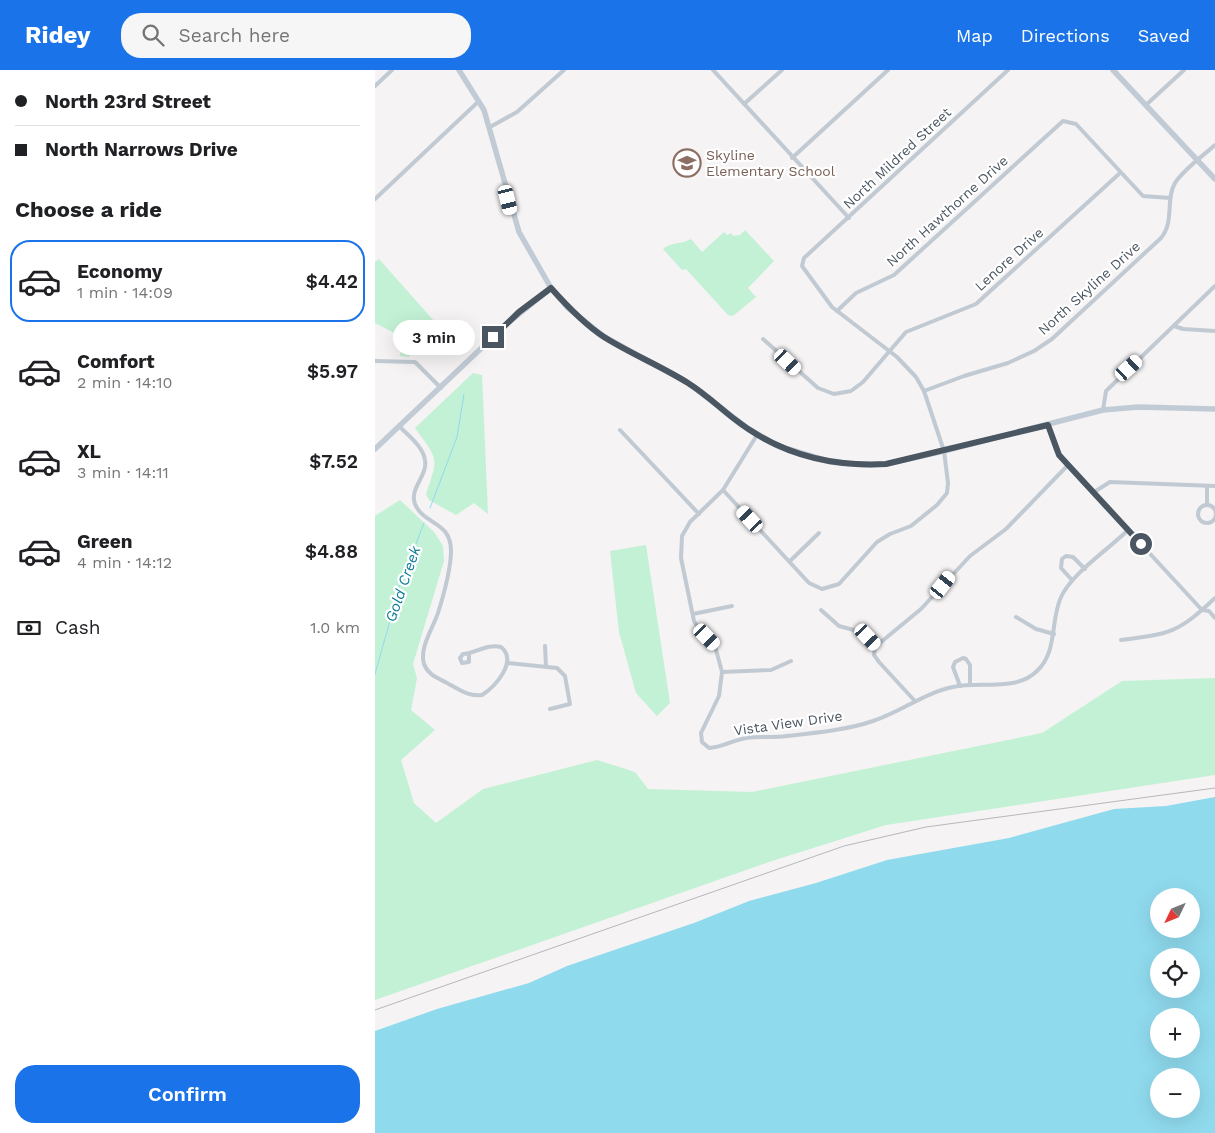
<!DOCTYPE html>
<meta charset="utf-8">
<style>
:root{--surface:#fff;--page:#f6f6f6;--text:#202124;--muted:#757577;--line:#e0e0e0;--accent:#1a73e8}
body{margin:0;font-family:"Work Sans",sans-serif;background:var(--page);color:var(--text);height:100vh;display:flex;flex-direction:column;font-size:19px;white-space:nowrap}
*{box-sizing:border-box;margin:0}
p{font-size:16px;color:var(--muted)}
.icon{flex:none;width:28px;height:28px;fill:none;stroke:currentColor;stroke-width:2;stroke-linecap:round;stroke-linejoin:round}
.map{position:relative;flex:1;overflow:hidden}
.drawer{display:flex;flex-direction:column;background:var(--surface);width:375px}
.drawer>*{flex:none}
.top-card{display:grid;align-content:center;height:110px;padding:0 15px;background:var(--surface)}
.needle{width:32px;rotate:227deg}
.controls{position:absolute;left:775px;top:818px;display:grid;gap:10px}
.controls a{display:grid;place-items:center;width:50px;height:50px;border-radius:50%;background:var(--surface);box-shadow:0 5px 20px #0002;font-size:25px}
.end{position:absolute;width:22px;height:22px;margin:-11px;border:6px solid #4a5661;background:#fff;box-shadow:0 0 0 2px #fff}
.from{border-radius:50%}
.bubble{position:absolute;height:35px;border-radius:18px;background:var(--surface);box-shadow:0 5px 20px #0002;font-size:16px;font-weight:600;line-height:35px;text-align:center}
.car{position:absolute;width:15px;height:30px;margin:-15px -8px;border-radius:6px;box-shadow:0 0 4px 1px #0007;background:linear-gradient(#fff 24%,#345 0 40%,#fff 0 76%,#345 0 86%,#fff 0)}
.top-card b{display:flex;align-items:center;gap:18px;height:48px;font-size:19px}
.top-card b+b{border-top:1px solid var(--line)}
.top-card i{width:12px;height:12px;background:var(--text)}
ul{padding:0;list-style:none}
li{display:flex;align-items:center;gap:15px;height:82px;margin:0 10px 8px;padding:0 5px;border:2px solid transparent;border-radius:20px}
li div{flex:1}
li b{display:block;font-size:19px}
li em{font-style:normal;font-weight:600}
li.active{border-color:var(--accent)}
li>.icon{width:45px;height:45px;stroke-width:1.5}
h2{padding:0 15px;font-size:22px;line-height:60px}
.pay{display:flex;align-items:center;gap:12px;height:55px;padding:0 15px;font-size:19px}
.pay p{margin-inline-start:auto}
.primary-button{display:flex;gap:10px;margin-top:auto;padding:10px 15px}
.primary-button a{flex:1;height:58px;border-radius:20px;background:var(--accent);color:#fff;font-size:20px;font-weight:600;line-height:58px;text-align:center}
header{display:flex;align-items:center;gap:30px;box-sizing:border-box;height:70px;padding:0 25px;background:var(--accent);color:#fff}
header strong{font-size:24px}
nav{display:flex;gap:28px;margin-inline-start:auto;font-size:18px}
.search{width:350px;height:45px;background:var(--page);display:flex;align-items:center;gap:12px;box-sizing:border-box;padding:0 18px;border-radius:20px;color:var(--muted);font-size:19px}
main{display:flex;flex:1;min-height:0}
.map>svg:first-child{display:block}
.green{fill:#c3f1d5}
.water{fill:#90daee;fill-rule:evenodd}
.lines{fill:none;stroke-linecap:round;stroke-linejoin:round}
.stream{stroke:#90daee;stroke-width:1}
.street{stroke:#c1cad2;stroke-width:4}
.secondary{stroke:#c1cbd6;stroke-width:5.5}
.rail{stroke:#b5b8bd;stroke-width:1}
.route{stroke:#4a5661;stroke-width:6}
.labels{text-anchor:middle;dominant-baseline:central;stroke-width:4.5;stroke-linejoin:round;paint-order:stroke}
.education-label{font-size:14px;fill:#785e54;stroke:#fff;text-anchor:start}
.street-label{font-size:14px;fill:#4a5661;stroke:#fff}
.water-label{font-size:15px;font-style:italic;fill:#0c7c9b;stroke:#fff}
</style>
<header>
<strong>Ridey</strong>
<div class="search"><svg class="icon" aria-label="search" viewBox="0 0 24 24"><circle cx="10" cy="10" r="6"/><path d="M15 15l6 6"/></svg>Search here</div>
<nav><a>Map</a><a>Directions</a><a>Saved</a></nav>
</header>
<main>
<section class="drawer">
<div class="top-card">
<b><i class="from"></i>North 23rd Street</b>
<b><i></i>North Narrows Drive</b>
</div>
<h2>Choose a ride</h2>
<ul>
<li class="active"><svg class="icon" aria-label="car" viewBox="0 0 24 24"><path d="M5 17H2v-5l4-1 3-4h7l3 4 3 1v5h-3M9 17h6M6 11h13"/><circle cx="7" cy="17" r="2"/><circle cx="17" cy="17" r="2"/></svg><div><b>Economy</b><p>1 min · 14:09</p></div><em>$4.42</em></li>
<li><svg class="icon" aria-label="car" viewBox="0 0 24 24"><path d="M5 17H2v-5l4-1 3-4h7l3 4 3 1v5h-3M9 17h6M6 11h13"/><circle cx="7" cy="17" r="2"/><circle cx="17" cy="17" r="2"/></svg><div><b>Comfort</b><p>2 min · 14:10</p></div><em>$5.97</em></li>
<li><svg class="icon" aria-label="car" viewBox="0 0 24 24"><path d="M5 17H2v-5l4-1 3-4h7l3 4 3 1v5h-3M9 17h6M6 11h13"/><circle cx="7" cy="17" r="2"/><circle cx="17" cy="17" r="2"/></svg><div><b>XL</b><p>3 min · 14:11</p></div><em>$7.52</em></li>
<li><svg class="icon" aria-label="car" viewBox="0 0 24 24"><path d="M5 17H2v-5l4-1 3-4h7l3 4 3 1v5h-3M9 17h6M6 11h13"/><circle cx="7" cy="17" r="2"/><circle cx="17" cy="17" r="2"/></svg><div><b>Green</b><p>4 min · 14:12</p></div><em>$4.88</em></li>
</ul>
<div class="pay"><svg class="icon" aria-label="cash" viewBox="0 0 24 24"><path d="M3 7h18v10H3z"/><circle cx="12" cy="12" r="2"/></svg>Cash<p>1.0 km</p></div>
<div class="primary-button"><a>Confirm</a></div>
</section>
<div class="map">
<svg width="840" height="1063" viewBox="0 0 840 1063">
<rect width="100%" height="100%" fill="#f5f3f3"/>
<g class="green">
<path d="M370 160 399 191 373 218 381 227 358 246 353 245 311 199 307 200 288 179C297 171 306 175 316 169L327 182 349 162 352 165 356 163 358 166 365 165Z"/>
<polygon points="4,189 59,251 34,287 25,286 29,268 0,253 0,192"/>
<path d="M98 303 107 305 113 444 99 433 81 445 54 430 51 424C64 386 63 390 40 358Z"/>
<polygon points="25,430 59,462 68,476 69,491 38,594 42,608 36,640 60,660 26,690 39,733 61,753 108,719 222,690 260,702 273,719 377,722 667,663 747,611 840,608 840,705 511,755 397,791 0,930 0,446"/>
<polygon points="271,475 295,633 282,646 261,623 244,562 235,481"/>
</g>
<path class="water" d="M840 727V1063H0V961L62 939 154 913 192 896 319 853 374 831 441 813 512 790 634 768 739 739 791 736ZM784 826H816V859H784ZM784 886H816V919H784ZM784 946H816V979H784ZM784 1006H816V1039H784Z"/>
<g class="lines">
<g class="stream">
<polyline points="55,438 82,367 89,324"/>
<polyline points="0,604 25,515 49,453"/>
</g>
<g class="street">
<polyline points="338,0 474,148"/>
<polyline points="0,16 17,0"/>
<polyline points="369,34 407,0"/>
<polyline points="772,34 809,0"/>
<polyline points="115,57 142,42 189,0"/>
<polyline points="417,88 513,0"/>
<polyline points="0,129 104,31"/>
<polyline points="462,241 481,223 519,205 688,51 701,54 768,126 795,128"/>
<polyline points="799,256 808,259 840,261"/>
<polyline points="388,269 443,318 459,324 476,321 488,312 531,262 601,234 745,103"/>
<polyline points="0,291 40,292 66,318"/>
<path d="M549 321 589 306 633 293 659 281 677 269 786 168C800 151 790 130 800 113 808 100 829 85 840 75"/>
<polyline points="728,340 731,321 840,216"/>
<polyline points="673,355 681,380 693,395 827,540 834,541 840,548"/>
<path d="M25 357C34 366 48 377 50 390 53 406 34 418 40 434 49 456 77 450 76 483 75 503 69 524 63 543 58 558 44 578 49 594 53 605 63 608 72 613 83 619 94 627 107 625 121 616 143 591 126 577 112 573 100 584 88 584L85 588 87 593 94 592V585"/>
<polyline points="245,360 324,444"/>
<path d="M382 365 348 420 315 452 307 466 306 488 319 551 325 561 340 576 347 602 344 626 326 663 327 672 334 678C346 678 358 670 371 668 385 666 398 668 412 666 440 663 472 660 498 651 526 642 549 623 578 617 605 611 641 622 662 601 683 581 675 551 686 527 697 503 734 479 753 460"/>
<polyline points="348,420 434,513 447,519 464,514 502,472 515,464 536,456 562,435 572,423 573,413 569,381 549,321 541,307 522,287 457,237 427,196 429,188 633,0"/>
<polyline points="719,422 735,412 840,416"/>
<polyline points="832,435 832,416"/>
<circle cx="832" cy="444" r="9"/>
<polyline points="415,491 444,463"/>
<polyline points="697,510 686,498 687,489 691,486 698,487 710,499"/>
<polyline points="446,540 464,556 486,562 501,575"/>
<polyline points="318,544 357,536"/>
<polyline points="641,547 661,559 679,564"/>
<path d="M746 570C795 564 803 563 840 528"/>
<polyline points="170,576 171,597"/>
<polyline points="133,593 182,598 190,606 195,634 175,639"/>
<polyline points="347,602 396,600 416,591"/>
<polyline points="585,616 578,597 580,592 588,588 591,589 595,595 595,614"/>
<polyline points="539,630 504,592 499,585 500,577 546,539 595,486 631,459 693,395"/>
</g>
<g class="secondary">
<polyline points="84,0 109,40 144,162 176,218 192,237 228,266 313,313 371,357 403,376 456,392 489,395 511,394 569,381 728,340 764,337 840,339"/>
<polyline points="738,0 840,109"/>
<polyline points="0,379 134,252 176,218"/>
</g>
<polyline class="rail" points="0,940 469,776 551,757 840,718"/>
</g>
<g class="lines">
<path class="route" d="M118 267 144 242 176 218C192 236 209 254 229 267 256 284 286 296 313 313 329 323 343 336 358 348 402 383 455 397 511 394L673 355 684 385 766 474"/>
</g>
<defs>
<g id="school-ring" transform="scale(1.4375)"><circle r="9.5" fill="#fff" stroke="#8d6e63" stroke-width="1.5"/><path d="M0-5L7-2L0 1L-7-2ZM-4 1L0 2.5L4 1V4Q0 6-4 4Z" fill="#8d6e63"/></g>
</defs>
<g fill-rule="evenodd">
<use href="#school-ring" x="312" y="93"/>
</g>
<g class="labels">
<g class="education-label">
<text x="331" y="85">Skyline<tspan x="331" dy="16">Elementary School</tspan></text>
</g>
<g class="street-label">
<text transform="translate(522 88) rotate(-43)">North Mildred Street</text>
<text transform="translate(572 141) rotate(-42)">North Hawthorne Drive</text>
<text transform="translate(634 189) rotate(-42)">Lenore Drive</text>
<text transform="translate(714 218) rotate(-42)">North Skyline Drive</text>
<text transform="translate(413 653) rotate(-8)">Vista View Drive</text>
</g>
<g class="water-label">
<text transform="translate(28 514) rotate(-71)">Gold Creek</text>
</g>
</g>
</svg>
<div class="controls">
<a><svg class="needle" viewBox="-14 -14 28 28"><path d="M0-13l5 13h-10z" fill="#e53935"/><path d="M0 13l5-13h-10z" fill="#757577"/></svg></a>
<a><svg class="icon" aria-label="locate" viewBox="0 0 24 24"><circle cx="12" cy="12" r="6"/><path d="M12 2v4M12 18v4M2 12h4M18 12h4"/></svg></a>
<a>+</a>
<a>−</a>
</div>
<i class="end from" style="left:766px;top:474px"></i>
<i class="end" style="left:118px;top:267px"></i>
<div class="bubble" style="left:18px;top:250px;width:82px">3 min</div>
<i class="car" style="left:133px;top:130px;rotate:166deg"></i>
<i class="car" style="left:413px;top:292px;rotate:133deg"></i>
<i class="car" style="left:754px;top:298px;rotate:48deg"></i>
<i class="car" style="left:375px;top:449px;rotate:317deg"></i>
<i class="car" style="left:568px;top:515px;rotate:38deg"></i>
<i class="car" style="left:332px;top:567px;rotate:136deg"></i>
<i class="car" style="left:493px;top:567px;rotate:137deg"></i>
</div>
</main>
